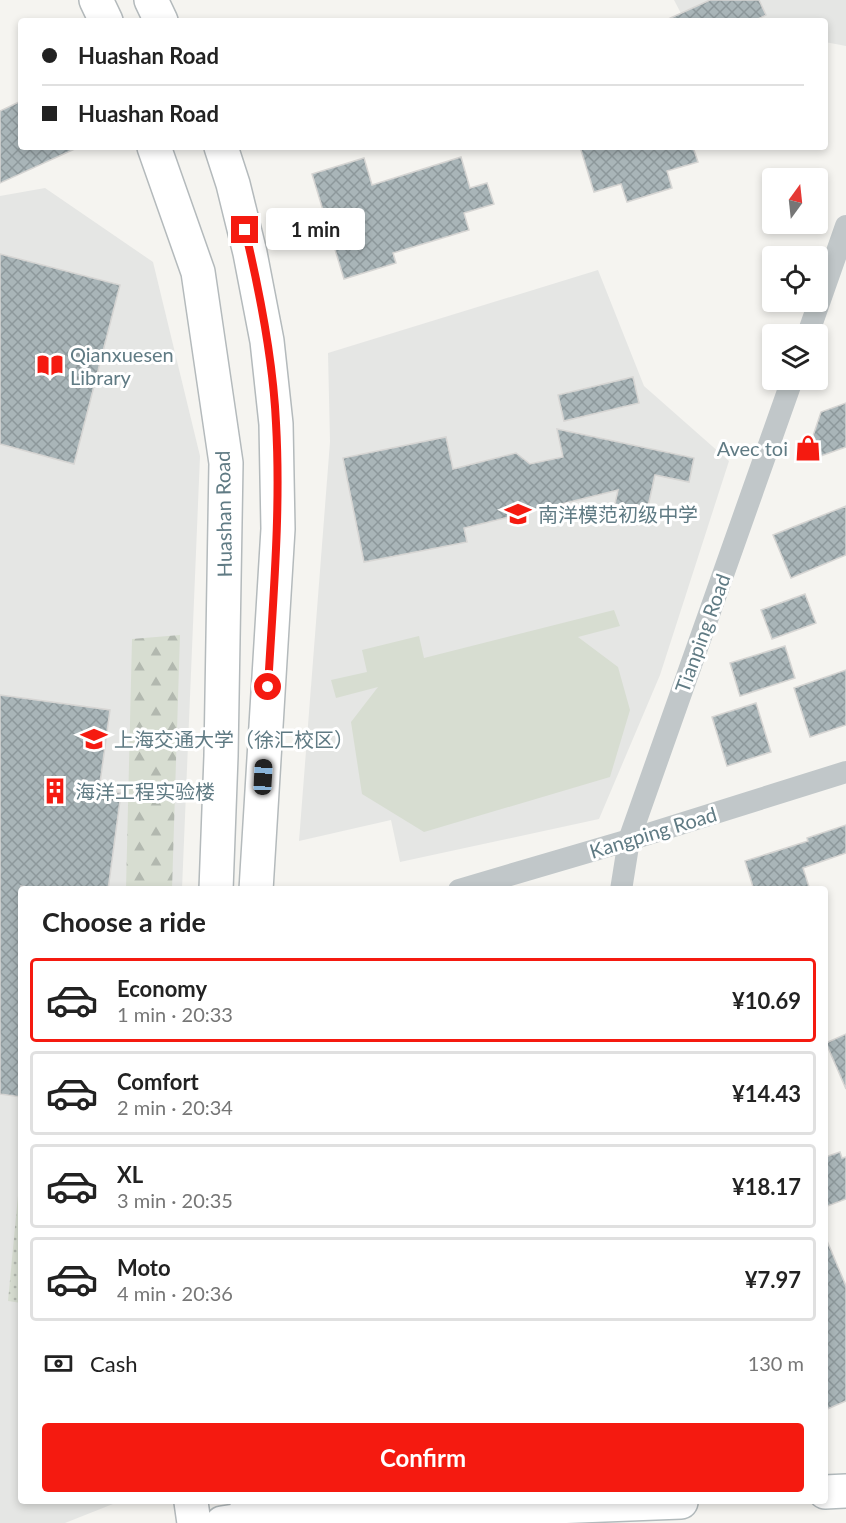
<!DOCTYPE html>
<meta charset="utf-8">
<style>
:root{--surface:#fff;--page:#f6f6f6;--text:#222;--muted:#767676;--line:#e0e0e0;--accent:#f51a10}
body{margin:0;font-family:Lato,"Noto Sans SC",sans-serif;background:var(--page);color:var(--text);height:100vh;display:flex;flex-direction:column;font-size:22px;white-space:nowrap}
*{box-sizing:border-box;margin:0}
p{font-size:20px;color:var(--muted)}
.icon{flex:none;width:33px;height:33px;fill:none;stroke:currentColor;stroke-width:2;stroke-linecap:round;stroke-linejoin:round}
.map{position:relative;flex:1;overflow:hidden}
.sheet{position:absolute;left:18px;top:886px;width:810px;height:618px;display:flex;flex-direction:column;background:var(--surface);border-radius:6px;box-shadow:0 3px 9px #0003}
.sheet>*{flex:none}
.banner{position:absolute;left:18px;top:18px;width:810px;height:132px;border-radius:6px;box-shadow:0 3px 9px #0003;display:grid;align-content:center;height:132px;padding:0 24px;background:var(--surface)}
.needle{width:39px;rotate:15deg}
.buttons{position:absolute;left:762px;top:168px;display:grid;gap:12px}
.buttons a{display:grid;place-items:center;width:66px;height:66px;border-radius:6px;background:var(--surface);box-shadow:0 3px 9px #0003;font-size:30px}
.end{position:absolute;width:27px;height:27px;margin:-14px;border:8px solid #f51a10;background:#fff;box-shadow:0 0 0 3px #fff}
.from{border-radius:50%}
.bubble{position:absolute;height:42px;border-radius:6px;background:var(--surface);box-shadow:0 3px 9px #0003;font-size:20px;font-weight:700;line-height:42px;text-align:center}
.car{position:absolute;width:18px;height:36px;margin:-18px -9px;border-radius:8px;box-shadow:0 0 4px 2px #0007;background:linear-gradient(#222 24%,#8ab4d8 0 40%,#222 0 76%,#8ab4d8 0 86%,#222 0)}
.banner b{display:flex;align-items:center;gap:21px;height:57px;font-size:22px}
.banner b+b{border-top:2px solid var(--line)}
.banner i{width:15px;height:15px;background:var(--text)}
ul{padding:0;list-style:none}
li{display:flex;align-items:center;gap:18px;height:84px;margin:0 12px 9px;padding:0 12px;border:3px solid var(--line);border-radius:6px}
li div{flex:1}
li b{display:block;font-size:22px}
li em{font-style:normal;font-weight:700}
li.selected{border-color:var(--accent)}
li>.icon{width:54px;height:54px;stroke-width:1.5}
h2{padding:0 24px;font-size:27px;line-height:72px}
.pay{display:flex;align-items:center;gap:15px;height:66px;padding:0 24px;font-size:22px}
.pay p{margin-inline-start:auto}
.cta{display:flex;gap:12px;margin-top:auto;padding:12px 24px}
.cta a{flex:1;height:69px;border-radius:6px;background:var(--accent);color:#fff;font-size:24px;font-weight:700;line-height:69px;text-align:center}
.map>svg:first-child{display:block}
.built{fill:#e5e6e4}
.grass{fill:url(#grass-dots)}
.forest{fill:url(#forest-firs)}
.green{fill:#d7ddd1}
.building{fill:url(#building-cross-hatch);stroke:#d6d5d3;stroke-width:1.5}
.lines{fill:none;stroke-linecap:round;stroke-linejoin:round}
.secondary-casing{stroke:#b3bbbd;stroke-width:36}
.primary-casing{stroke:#b4babc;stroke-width:36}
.street{stroke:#c1c7c9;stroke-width:22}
.secondary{stroke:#fff;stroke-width:33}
.primary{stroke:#fff;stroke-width:33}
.route{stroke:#f51a10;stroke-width:8}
.labels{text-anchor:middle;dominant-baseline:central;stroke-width:6;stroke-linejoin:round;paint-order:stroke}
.poi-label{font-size:20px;fill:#607b84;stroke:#fff;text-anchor:start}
.street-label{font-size:20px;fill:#607b84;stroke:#fff}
</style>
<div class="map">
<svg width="846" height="1523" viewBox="0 0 846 1523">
<defs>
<pattern id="grass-dots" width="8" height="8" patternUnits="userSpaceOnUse" patternTransform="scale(1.5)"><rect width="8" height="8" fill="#d7ddd1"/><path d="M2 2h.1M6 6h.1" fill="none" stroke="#b2b8af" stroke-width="1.8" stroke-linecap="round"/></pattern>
<pattern id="forest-firs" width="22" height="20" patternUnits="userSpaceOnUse" patternTransform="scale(1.5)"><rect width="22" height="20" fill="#d7ddd1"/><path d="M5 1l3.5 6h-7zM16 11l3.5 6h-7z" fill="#b2b8af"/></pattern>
<pattern id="building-cross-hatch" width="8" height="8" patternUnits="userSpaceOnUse" patternTransform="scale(1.5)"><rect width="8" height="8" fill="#a9b5b8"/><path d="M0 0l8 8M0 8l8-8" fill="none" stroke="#8d989b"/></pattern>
</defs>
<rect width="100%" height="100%" fill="#f5f4f0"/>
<g class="built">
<polygon points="674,0 846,0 846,46 825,42 825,21 685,21"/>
<polygon points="45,188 153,262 200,456 182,889 21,890 21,1502 118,1502 65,1523 0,1523 0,196"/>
<polygon points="598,270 644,386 729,461 660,675 599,819 400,862 391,820 299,841 330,442 328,353"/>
</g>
<polygon class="grass" points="21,1164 21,1303 8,1301"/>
<polygon class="forest" points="180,635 172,889 126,889 132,639"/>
<polygon class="green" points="614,610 620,626 578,637 618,667 630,710 610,777 424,832 362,794 351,722 378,687 336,698 331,680 367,672 362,650 419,636 424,658"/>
<g class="building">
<polygon points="710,0 759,0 766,15 754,21 664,21"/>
<polygon points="21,101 21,147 79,147 0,183 0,111"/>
<polygon points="580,147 693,147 698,162 667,171 672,188 627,202 621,184 594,192"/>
<polygon points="461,157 470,188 487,183 494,204 464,213 469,230 393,253 396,263 344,279 312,174 364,158 372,185"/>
<polygon points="0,254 120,285 74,464 0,444"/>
<polygon points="633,377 639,403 564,421 558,395"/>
<polygon points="846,403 846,447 815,458 810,445 821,412"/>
<polygon points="557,429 694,458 689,482 655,475 647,511 615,504 618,490 464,528 467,542 364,562 343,458 446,437 453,469 516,453 530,464 563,457"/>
<polygon points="846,506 846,555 791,578 773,535"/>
<polygon points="805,594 816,623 772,639 761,610"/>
<polygon points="785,646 795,678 740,696 730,663"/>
<polygon points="846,670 846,725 810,737 794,688"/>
<polygon points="0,695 110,710 99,790 121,793 108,890 50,890 21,886 21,1097 0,1094"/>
<polygon points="756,703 771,752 727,766 712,717"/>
<polygon points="846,825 846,853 803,868 810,890 754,890 745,861 808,841 807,838"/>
<polygon points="846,1034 846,1089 826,1043"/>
<polygon points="840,1152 842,1158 846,1157 846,1199 825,1207 825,1157"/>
<polygon points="825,1236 846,1286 846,1401 825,1410"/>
</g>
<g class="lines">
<g class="secondary-casing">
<g id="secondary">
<polyline points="825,1492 846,1491"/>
<polyline points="222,1523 248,1519 681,1502"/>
</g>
</g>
<g class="primary-casing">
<g id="primary">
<polyline points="96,0 106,21"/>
<polyline points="151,0 161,21"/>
<polyline points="154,147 198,272 226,463 221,756 216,890"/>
<polyline points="221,147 233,184 250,253 267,341 276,424 278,529 256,890"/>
<polyline points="191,1502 194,1523"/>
<polyline points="247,1502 248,1523"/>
</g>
</g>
<g class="street">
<polyline points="808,334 846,226"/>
<polyline points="459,890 629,840 846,772"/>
<polyline points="621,890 629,840 792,380"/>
</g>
<use href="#secondary" class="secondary"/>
<use href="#primary" class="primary"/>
</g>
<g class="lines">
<path class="route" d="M245 230C260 293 273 359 276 423 281 511 273 599 268 687"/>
</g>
<defs>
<g id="library-bare" transform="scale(2.07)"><path d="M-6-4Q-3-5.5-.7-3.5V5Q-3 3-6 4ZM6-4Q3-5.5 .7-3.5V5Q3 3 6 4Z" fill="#f51a10" stroke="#fff" stroke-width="2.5" paint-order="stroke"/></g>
<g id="shop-bare" transform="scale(2.07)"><path d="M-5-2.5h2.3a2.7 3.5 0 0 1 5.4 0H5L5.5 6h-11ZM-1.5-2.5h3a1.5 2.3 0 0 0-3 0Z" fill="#f51a10" stroke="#fff" stroke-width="2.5" paint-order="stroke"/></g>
<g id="school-bare" transform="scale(2.07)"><path d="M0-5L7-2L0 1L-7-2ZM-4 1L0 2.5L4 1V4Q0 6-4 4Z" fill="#f51a10" stroke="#fff" stroke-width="2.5" paint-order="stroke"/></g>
<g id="university-bare" transform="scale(2.07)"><path d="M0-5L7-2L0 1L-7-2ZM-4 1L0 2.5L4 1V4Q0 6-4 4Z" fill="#f51a10" stroke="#fff" stroke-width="2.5" paint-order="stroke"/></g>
<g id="building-bare" transform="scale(2.07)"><path d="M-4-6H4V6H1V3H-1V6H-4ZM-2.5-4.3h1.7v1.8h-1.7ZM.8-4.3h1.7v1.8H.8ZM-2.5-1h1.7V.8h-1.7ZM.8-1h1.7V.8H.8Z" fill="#f51a10" stroke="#fff" stroke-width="2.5" paint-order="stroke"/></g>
</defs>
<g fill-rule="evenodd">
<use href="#library-bare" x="50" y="365"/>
<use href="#shop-bare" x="808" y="448"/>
<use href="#school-bare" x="518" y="514"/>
<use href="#university-bare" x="94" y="739"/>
<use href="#building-bare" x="55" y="791"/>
</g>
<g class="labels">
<g class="poi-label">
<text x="70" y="354">Qianxuesen<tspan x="70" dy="23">Library</tspan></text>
<text x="788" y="448" text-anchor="end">Avec toi</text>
<text x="538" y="514">南洋模范初级中学</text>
<text x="114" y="739">上海交通大学（徐汇校区）</text>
<text x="75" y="791">海洋工程实验楼</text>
</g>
<g class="street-label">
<text transform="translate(223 514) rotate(-91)">Huashan Road</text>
<text transform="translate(702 633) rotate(-70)">Tianping Road</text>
<text transform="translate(653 832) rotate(-17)">Kangping Road</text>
</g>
</g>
</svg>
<div class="buttons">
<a><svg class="needle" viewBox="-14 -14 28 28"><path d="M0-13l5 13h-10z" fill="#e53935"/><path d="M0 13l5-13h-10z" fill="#767676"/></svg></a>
<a><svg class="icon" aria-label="locate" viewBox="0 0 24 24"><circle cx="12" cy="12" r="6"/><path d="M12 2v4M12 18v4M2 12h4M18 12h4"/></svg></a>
<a><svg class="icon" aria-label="layers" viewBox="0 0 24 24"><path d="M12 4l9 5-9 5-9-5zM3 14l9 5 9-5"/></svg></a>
</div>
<i class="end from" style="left:268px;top:687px"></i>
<i class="end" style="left:245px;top:230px"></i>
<div class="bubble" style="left:266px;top:208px;width:99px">1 min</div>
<i class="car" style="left:263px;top:777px;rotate:3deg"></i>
<div class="banner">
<b><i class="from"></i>Huashan Road</b>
<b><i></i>Huashan Road</b>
</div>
<section class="sheet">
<h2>Choose a ride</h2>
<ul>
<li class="selected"><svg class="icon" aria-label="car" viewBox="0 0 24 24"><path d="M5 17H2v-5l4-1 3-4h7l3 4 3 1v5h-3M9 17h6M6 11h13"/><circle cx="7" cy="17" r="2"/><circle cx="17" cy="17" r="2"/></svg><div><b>Economy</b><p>1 min · 20:33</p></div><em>¥10.69</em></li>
<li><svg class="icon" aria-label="car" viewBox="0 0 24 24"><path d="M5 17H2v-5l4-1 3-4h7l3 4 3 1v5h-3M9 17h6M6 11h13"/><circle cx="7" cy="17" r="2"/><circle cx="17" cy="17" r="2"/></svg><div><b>Comfort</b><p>2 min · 20:34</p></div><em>¥14.43</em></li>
<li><svg class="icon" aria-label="car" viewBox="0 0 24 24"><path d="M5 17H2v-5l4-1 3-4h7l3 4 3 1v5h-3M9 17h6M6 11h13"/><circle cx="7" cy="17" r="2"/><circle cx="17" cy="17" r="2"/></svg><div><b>XL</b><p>3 min · 20:35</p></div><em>¥18.17</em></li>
<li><svg class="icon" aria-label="car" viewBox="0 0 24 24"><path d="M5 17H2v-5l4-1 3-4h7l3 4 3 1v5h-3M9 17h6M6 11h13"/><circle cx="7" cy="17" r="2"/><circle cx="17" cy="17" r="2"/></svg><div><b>Moto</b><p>4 min · 20:36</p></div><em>¥7.97</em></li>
</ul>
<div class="pay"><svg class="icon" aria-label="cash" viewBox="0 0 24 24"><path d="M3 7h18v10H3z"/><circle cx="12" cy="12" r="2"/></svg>Cash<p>130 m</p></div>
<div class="cta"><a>Confirm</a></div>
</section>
</div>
